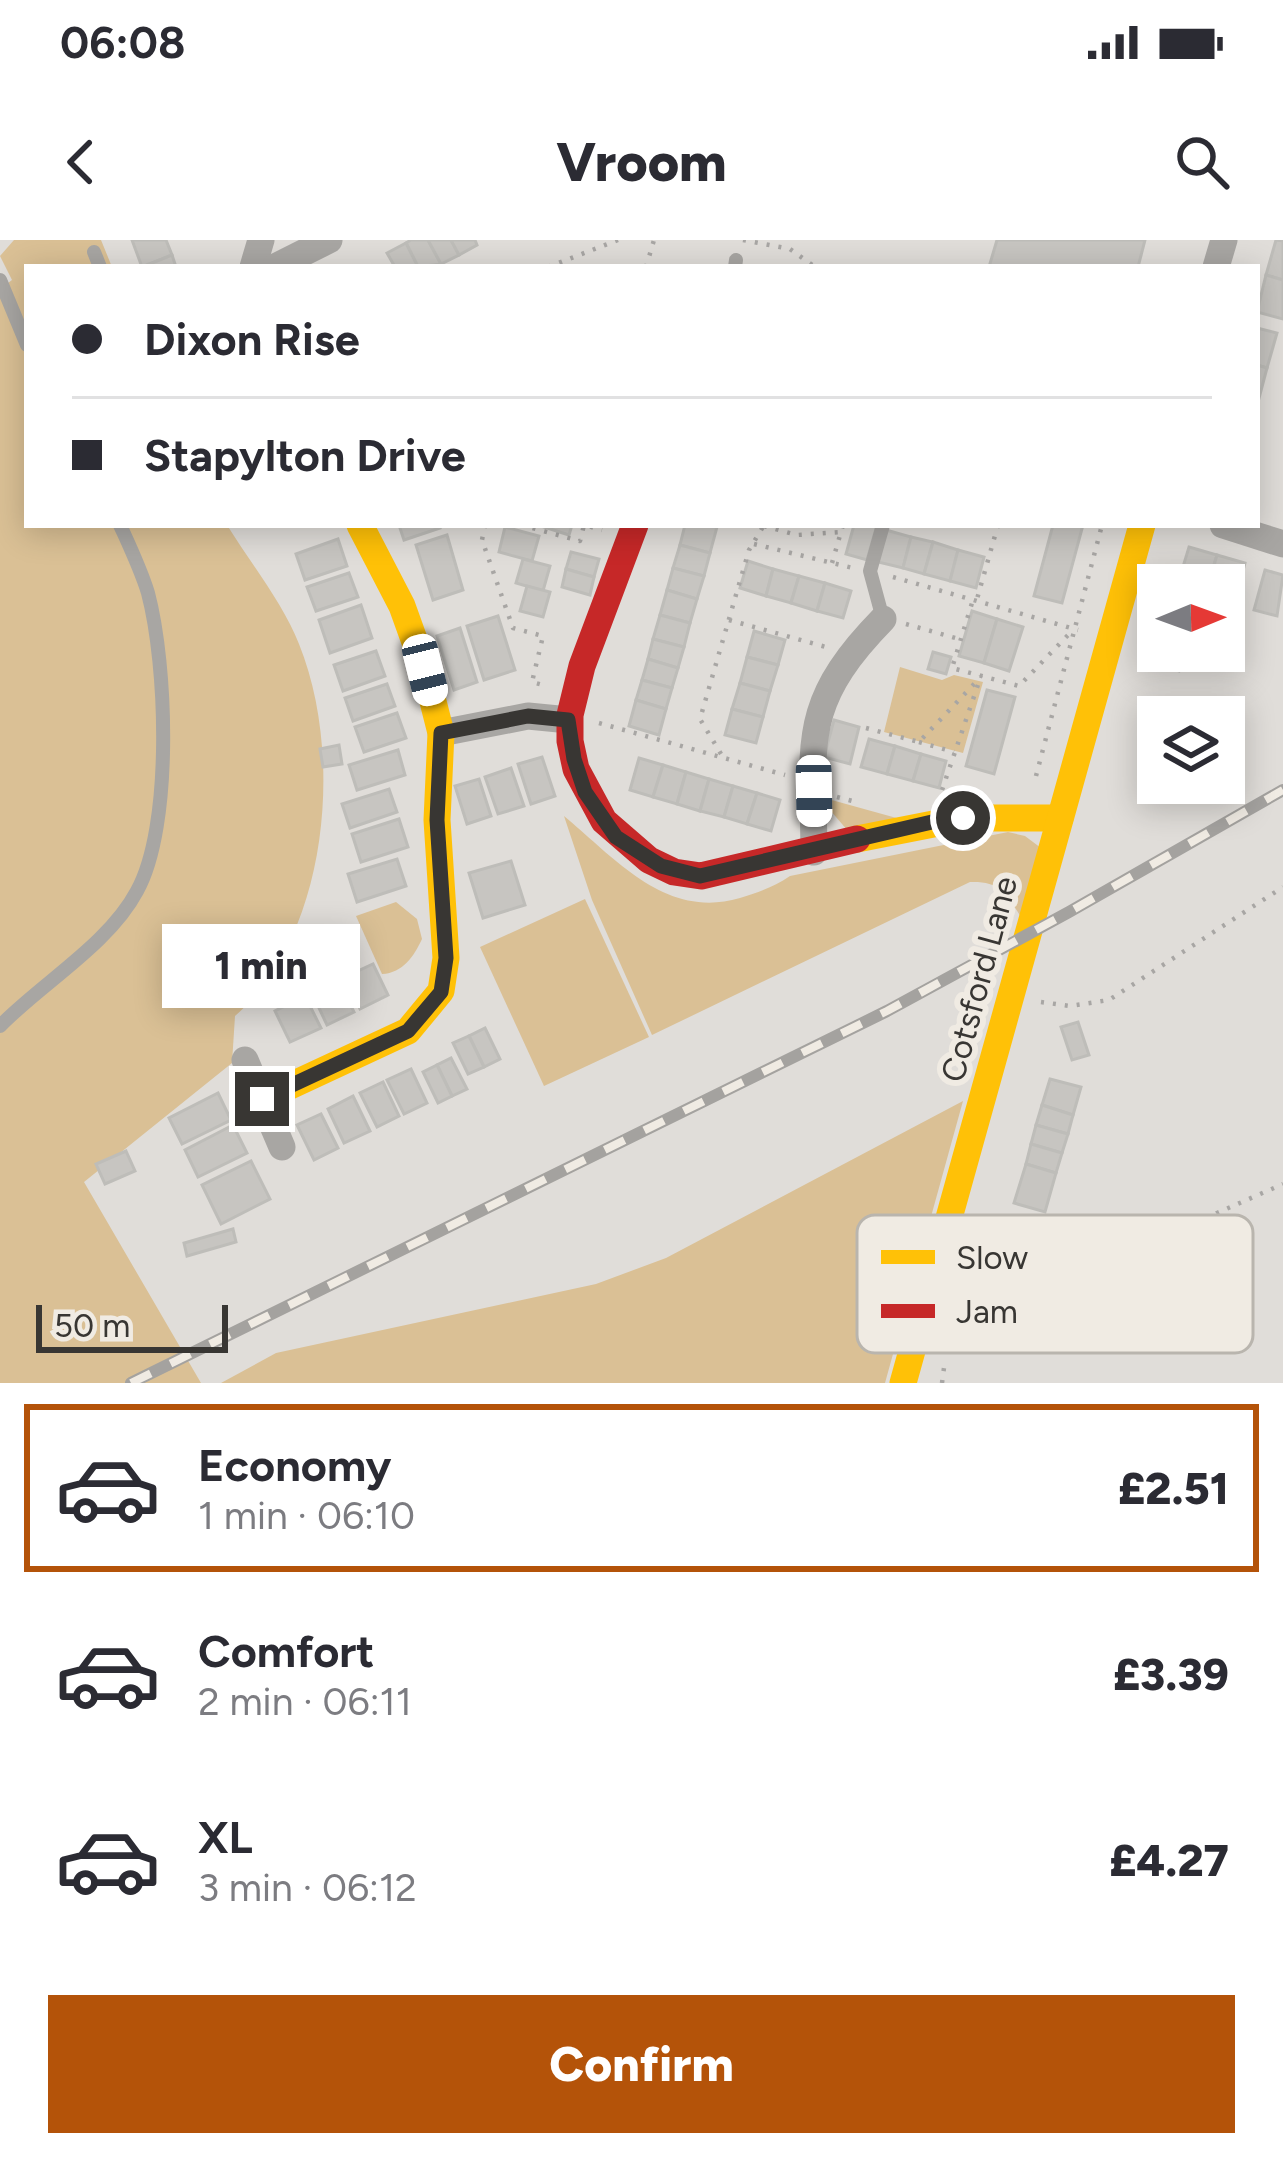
<!DOCTYPE html>
<meta charset="utf-8">
<style>
:root{--surface:#fff;--page:#f7f7f7;--text:#2b2b33;--muted:#7c7c81;--line:#e1e1e2;--accent:#b45309}
body{margin:0;font-family:Figtree,sans-serif;background:var(--page);color:var(--text);height:100vh;display:flex;flex-direction:column;font-size:45px;white-space:nowrap}
*{box-sizing:border-box;margin:0}
p{font-size:39px;color:var(--muted)}
.icon{flex:none;width:66px;height:66px;fill:none;stroke:currentColor;stroke-width:2;stroke-linecap:round;stroke-linejoin:round}
.map{position:relative;height:1143px;overflow:hidden}
.side{display:flex;flex-direction:column;background:var(--surface);flex:1}
.side>*{flex:none}
.guide{position:absolute;left:24px;top:24px;width:1236px;height:264px;border-radius:0px;box-shadow:0 6px 30px #0003;display:grid;align-content:center;height:264px;padding:0 48px;background:var(--surface)}
.needle{width:78px;rotate:89deg}
.fabs{position:absolute;left:1137px;top:324px;display:grid;gap:24px}
.fabs a{display:grid;place-items:center;width:108px;height:108px;border-radius:0px;background:var(--surface);box-shadow:0 6px 30px #0003;font-size:60px}
.scale{position:absolute;left:36px;bottom:30px;width:192px;box-sizing:border-box;padding-left:12px;border:6px solid #383633;border-top:0;font-size:33px;line-height:42px;white-space:nowrap;color:#383633;-webkit-text-stroke:9px #f0ebe3;paint-order:stroke}
.end{position:absolute;width:54px;height:54px;margin:-27px;border:15px solid #383633;background:#fff;box-shadow:0 0 0 6px #fff}
.from{border-radius:50%}
.bubble{position:absolute;height:84px;border-radius:0px;background:var(--surface);box-shadow:0 6px 30px #0003;font-size:39px;font-weight:800;line-height:84px;text-align:center}
.car{position:absolute;width:36px;height:72px;margin:-36px -18px;border-radius:15px;box-shadow:0 0 9px 3px #0007;background:linear-gradient(#fff 24%,#345 0 40%,#fff 0 76%,#345 0 86%,#fff 0)}
.guide b{display:flex;align-items:center;gap:42px;height:114px;font-size:45px}
.guide b+b{border-top:3px solid var(--line)}
.guide i{width:30px;height:30px;background:var(--text)}
ul{padding:21px 0 0;list-style:none}
li{display:flex;align-items:center;gap:36px;height:168px;margin:0 24px 18px;padding:0 24px;border:6px solid transparent;border-radius:0px}
li div{flex:1}
li b{display:block;font-size:45px}
li em{font-style:normal;font-weight:800}
li.selected{border-color:var(--accent)}
li>.icon{width:108px;height:108px;stroke-width:1.5}
.button{display:flex;gap:24px;margin-top:auto;padding:24px 48px}
.button a{flex:1;height:138px;border-radius:0px;background:var(--accent);color:#fff;font-size:48px;font-weight:800;line-height:138px;text-align:center}
.status{display:flex;justify-content:space-between;align-items:center;height:84px;padding:0 60px;background:var(--surface);direction:ltr}
.status svg{height:33px;fill:currentColor}
header{display:flex;justify-content:space-between;align-items:center;height:156px;padding:0 48px;background:var(--surface);font-size:54px;font-weight:800}
.map>svg:first-child{display:block}
.green{fill:#dac095}
.building{fill:#c7c5c1;stroke:#bebdb9;stroke-width:3}
.lines{fill:none;stroke-linecap:round;stroke-linejoin:round}
.path{stroke:#a8a6a4;stroke-width:4.5;stroke-dasharray:3 9;stroke-linecap:butt}
.lane{stroke:#a8a6a3;stroke-width:14}
.street{stroke:#a8a6a3;stroke-width:27}
.slow{stroke:#ffc107;stroke-width:27}
.jam{stroke:#c62828;stroke-width:27}
.rail-casing{stroke:#a4a29f;stroke-width:12}
.rail{stroke:#f0ebe3;stroke-width:8;stroke-dasharray:22;stroke-linecap:butt}
.route{stroke:#383633;stroke-width:15}
.labels{text-anchor:middle;dominant-baseline:central;stroke-width:12;stroke-linejoin:round;paint-order:stroke}
.street-label{font-size:33px;fill:#383633;stroke:#f0ebe3}
.key{fill:#f0ebe3;stroke:#b9b5ae;stroke-width:3}
.key-label{font-size:33px;fill:#383633}
</style>
<div class="status"><b>06:08</b><svg viewBox="0 0 49 12"><path d="M0 12V9h3v3zM5 12V6h3v6zM10 12V3h3v9zM15 12V0h3v12zM26 1h20v11H26zM47 4h2v5h-2z"/></svg></div>
<header><svg class="icon" aria-label="back" viewBox="0 0 24 24"><path d="M15 5l-7 7 7 7"/></svg>Vroom<svg class="icon" aria-label="search" viewBox="0 0 24 24"><circle cx="10" cy="10" r="6"/><path d="M15 15l6 6"/></svg></header>
<div class="map">
<svg width="1283" height="1143" viewBox="0 0 1283 1143">
<rect width="100%" height="100%" fill="#e0ddd9"/>
<g class="green">
<path d="M14 0H101L112 27H27V285H227C250 322 284 365 299 404 344 515 329 694 235 776L232 823 84 942 201 1143H0V49L12 40 0 16Z"/>
<polygon points="900,427 942,440 954,435 983,442 963,513 884,492"/>
<polygon points="828,559 911,582 848,591 830,570"/>
<path d="M564 576C616 619 666 680 740 658 759 652 774 647 790 636L1008 592 1025 596 1041 608 1022 679C1007 654 1001 641 970 642L652 795 592 660Z"/>
<polygon points="585,659 649,797 544,846 480,707"/>
<path d="M396 662 417 679 422 699C414 716 403 733 382 734L356 676Z"/>
<polygon points="963,861 885,1143 221,1143 276,1113 596,1044 666,1018"/>
</g>
<g class="building">
<polygon points="132,0 166,0 172,15 142,27"/>
<polygon points="411,0 428,0 441,24 418,27 406,3"/>
<polygon points="428,0 451,0 459,15 441,24"/>
<polygon points="451,0 475,0 477,5 459,15"/>
<polygon points="997,0 1145,0 1138,27 989,27"/>
<polygon points="1276,0 1283,1 1283,40 1266,35"/>
<polygon points="406,3 418,27 395,27 387,13"/>
<polygon points="172,15 176,27 142,27"/>
<polygon points="1266,35 1283,40 1283,79 1257,72"/>
<polygon points="1257,88 1277,93 1267,128 1257,125"/>
<polygon points="1257,125 1267,128 1258,162 1257,162"/>
<polygon points="399,285 439,285 440,288 404,300"/>
<polygon points="538,285 572,285 569,295"/>
<polygon points="685,285 717,287 710,313 680,305"/>
<polygon points="854,285 877,285 867,320 846,314"/>
<polygon points="1053,285 1083,285 1062,363 1034,356"/>
<polygon points="505,287 539,296 532,321 499,312"/>
<polygon points="886,290 911,297 903,328 878,322"/>
<polygon points="447,295 463,350 433,360 416,305"/>
<polygon points="911,297 933,302 924,334 903,328"/>
<polygon points="338,299 347,326 305,340 296,314"/>
<polygon points="933,302 958,310 950,341 924,334"/>
<polygon points="680,305 710,313 704,336 673,328"/>
<polygon points="1189,307 1217,315 1208,345 1179,340"/>
<polygon points="958,310 984,317 976,348 950,341"/>
<polygon points="571,312 599,319 594,337 566,329"/>
<polygon points="1217,315 1245,323 1236,357 1224,353 1224,345 1208,345"/>
<polygon points="523,319 550,326 543,351 516,343"/>
<polygon points="748,321 773,329 766,356 740,348"/>
<polygon points="673,328 704,336 697,359 667,350"/>
<polygon points="566,329 594,337 590,355 562,347"/>
<polygon points="773,329 799,336 791,363 766,356"/>
<polygon points="1265,330 1283,335 1277,376 1254,370"/>
<polygon points="349,333 358,357 316,371 307,347"/>
<polygon points="799,336 825,343 817,371 791,363"/>
<polygon points="825,343 851,351 843,378 817,371"/>
<polygon points="527,346 550,352 543,377 520,371"/>
<polygon points="667,350 697,359 690,383 660,375"/>
<polygon points="361,365 372,398 330,413 319,380"/>
<polygon points="972,371 997,379 984,423 959,416"/>
<polygon points="660,375 690,383 684,407 653,399"/>
<polygon points="498,376 515,430 484,440 467,386"/>
<polygon points="997,379 1023,387 1009,431 984,423"/>
<polygon points="460,388 477,442 454,450 437,396"/>
<polygon points="754,391 785,400 778,425 747,417"/>
<polygon points="1154,395 1158,396 1158,411 1185,411 1179,431 1147,422"/>
<polygon points="653,399 684,407 678,428 648,419"/>
<polygon points="376,411 385,436 343,451 334,425"/>
<polygon points="933,412 951,417 946,434 928,429"/>
<polygon points="747,417 778,425 770,451 740,443"/>
<polygon points="648,419 678,428 672,448 642,440"/>
<polygon points="642,440 672,448 666,469 636,460"/>
<polygon points="740,443 770,451 763,477 732,469"/>
<polygon points="387,444 395,466 353,481 345,458"/>
<polygon points="987,450 1015,457 994,534 966,526"/>
<polygon points="636,460 666,469 659,495 629,486"/>
<polygon points="732,469 763,477 756,503 725,495"/>
<polygon points="397,473 406,498 364,512 355,487"/>
<polygon points="834,480 859,487 850,524 824,517"/>
<polygon points="869,499 895,506 887,534 861,527"/>
<polygon points="339,505 342,524 323,527 320,509"/>
<polygon points="895,506 921,514 913,541 887,534"/>
<polygon points="398,510 405,535 357,550 349,525"/>
<polygon points="921,514 946,521 939,548 913,541"/>
<polygon points="542,517 555,556 531,564 518,524"/>
<polygon points="639,518 663,525 653,557 630,550"/>
<polygon points="663,525 686,532 677,564 653,557"/>
<polygon points="511,528 524,566 498,574 485,537"/>
<polygon points="686,532 709,539 700,571 677,564"/>
<polygon points="479,539 491,576 467,584 455,546"/>
<polygon points="709,539 733,546 724,577 700,571"/>
<polygon points="733,546 757,553 747,584 724,577"/>
<polygon points="389,549 397,572 350,588 342,564"/>
<polygon points="757,553 780,560 771,591 747,584"/>
<polygon points="399,579 408,607 361,622 352,594"/>
<polygon points="397,619 406,646 357,662 348,634"/>
<polygon points="511,621 525,665 483,678 469,633"/>
<polygon points="373,724 388,755 360,769 345,737"/>
<polygon points="338,740 354,772 327,785 312,753"/>
<polygon points="305,756 321,788 290,802 275,771"/>
<polygon points="1078,782 1089,815 1072,820 1061,787"/>
<polygon points="485,788 500,819 484,827 469,796"/>
<polygon points="469,796 484,827 468,834 453,803"/>
<polygon points="451,818 467,849 452,856 437,825"/>
<polygon points="437,825 452,856 438,863 423,832"/>
<polygon points="411,829 427,863 404,874 387,840"/>
<polygon points="1050,839 1081,847 1073,875 1042,865"/>
<polygon points="383,842 399,876 377,887 360,853"/>
<polygon points="218,853 231,880 182,904 169,878"/>
<polygon points="353,856 370,891 344,903 328,869"/>
<polygon points="1042,865 1073,875 1068,894 1036,885"/>
<polygon points="321,874 338,908 314,920 297,885"/>
<polygon points="233,885 247,913 198,937 185,910"/>
<polygon points="1036,885 1068,894 1062,913 1031,904"/>
<polygon points="1031,904 1062,913 1056,933 1026,924"/>
<polygon points="126,911 135,931 105,944 96,924"/>
<polygon points="251,921 270,959 221,984 202,945"/>
<polygon points="1026,924 1056,933 1045,972 1014,963"/>
<polygon points="233,989 236,1002 187,1016 184,1003"/>
</g>
<g class="lines">
<g class="path">
<polyline points="743,0 790,9 815,27"/>
<polyline points="548,27 618,0"/>
<polyline points="646,27 654,0"/>
<polyline points="485,285 482,300 513,388 543,396 532,442 543,445"/>
<polyline points="521,285 580,301 584,285 602,290"/>
<polyline points="998,285 977,359 972,363 952,428 1019,446 1070,393"/>
<polyline points="764,286 797,295 841,292"/>
<polyline points="754,304 853,328"/>
<polyline points="832,323 843,285"/>
<polyline points="893,337 1078,390"/>
<polyline points="729,380 826,407"/>
<polyline points="906,384 959,399"/>
<polyline points="599,483 785,535"/>
<polyline points="866,488 919,502 977,441"/>
<polyline points="919,502 954,512"/>
<polyline points="721,514 700,479 749,310 764,285"/>
<polyline points="1036,536 1102,285"/>
<polyline points="942,550 981,436"/>
<polyline points="837,557 860,563"/>
<polyline points="1041,762 1070,766 1109,760 1283,647"/>
<polyline points="947,1103 967,1088 1162,1007 1217,973 1283,944"/>
<polyline points="942,1143 945,1120"/>
</g>
<g class="lane">
<polyline points="94,12 100,27"/>
<polyline points="735,27 736,20"/>
<polyline points="0,40 27,105"/>
<polyline points="883,285 870,331 883,379"/>
<path d="M0 786C42 743 109 704 137 651 173 586 167 425 148 353 141 330 130 307 120 285"/>
</g>
<g class="street">
<polyline points="253,27 261,0"/>
<polyline points="275,27 329,0"/>
<polyline points="1216,27 1224,0"/>
<polyline points="1223,285 1283,304"/>
<polyline points="441,493 528,476 569,480"/>
<path d="M814 612C813 501 800 464 883 379"/>
<polyline points="245,820 282,907"/>
</g>
<g class="slow">
<polyline points="857,599 964,578 1060,578"/>
<polyline points="262,859 408,791 441,751 446,718 437,580 441,493 425,430 402,366 360,285"/>
<polyline points="903,1143 1142,285"/>
</g>
<polyline class="jam" points="635,285 582,426 570,475 570,501 576,529 604,581 649,620 674,632 701,636 857,599"/>
<g class="rail-casing">
<polyline id="rail" points="131,1143 887,771 1069,672 1283,550"/>
</g>
<use href="#rail" class="rail"/>
</g>
<g class="lines">
<polyline class="route" points="262,859 408,791 441,752 446,718 437,580 441,493 528,476 568,480 574,519 585,552 616,597 661,626 700,636 932,582 963,578"/>
</g>
<g class="labels">
<g class="street-label">
<text transform="translate(979 739) rotate(-75)">Cotsford Lane</text>
</g>
</g>
<rect x="857" y="975" width="396" height="138" rx="18" class="key"/>
<rect x="881" y="1010" width="54" height="14" fill="#ffc107"/>
<rect x="881" y="1064" width="54" height="14" fill="#c62828"/>
<g class="key-label">
<text x="956" y="1029">Slow</text>
<text x="956" y="1083">Jam</text>
</g>
</svg>
<div class="fabs">
<a><svg class="needle" viewBox="-14 -14 28 28"><path d="M0-13l5 13h-10z" fill="#e53935"/><path d="M0 13l5-13h-10z" fill="#7c7c81"/></svg></a>
<a><svg class="icon" aria-label="layers" viewBox="0 0 24 24"><path d="M12 4l9 5-9 5-9-5zM3 14l9 5 9-5"/></svg></a>
</div>
<div class="scale">50 m</div>
<i class="end from" style="left:963px;top:578px"></i>
<i class="end" style="left:262px;top:859px"></i>
<div class="bubble" style="left:162px;top:684px;width:198px">1 min</div>
<i class="car" style="left:425px;top:430px;rotate:166deg"></i>
<i class="car" style="left:814px;top:551px;rotate:179deg"></i>
<div class="guide">
<b><i class="from"></i>Dixon Rise</b>
<b><i></i>Stapylton Drive</b>
</div>
</div>
<section class="side">
<ul>
<li class="selected"><svg class="icon" aria-label="car" viewBox="0 0 24 24"><path d="M5 17H2v-5l4-1 3-4h7l3 4 3 1v5h-3M9 17h6M6 11h13"/><circle cx="7" cy="17" r="2"/><circle cx="17" cy="17" r="2"/></svg><div><b>Economy</b><p>1 min · 06:10</p></div><em>£2.51</em></li>
<li><svg class="icon" aria-label="car" viewBox="0 0 24 24"><path d="M5 17H2v-5l4-1 3-4h7l3 4 3 1v5h-3M9 17h6M6 11h13"/><circle cx="7" cy="17" r="2"/><circle cx="17" cy="17" r="2"/></svg><div><b>Comfort</b><p>2 min · 06:11</p></div><em>£3.39</em></li>
<li><svg class="icon" aria-label="car" viewBox="0 0 24 24"><path d="M5 17H2v-5l4-1 3-4h7l3 4 3 1v5h-3M9 17h6M6 11h13"/><circle cx="7" cy="17" r="2"/><circle cx="17" cy="17" r="2"/></svg><div><b>XL</b><p>3 min · 06:12</p></div><em>£4.27</em></li>
</ul>
<div class="button"><a>Confirm</a></div>
</section>
